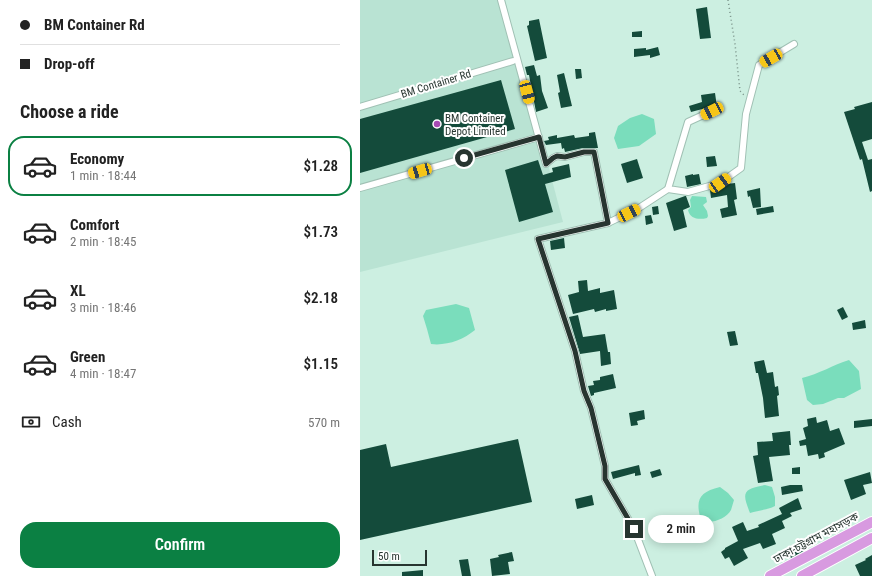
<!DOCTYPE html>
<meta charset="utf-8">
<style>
:root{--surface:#fff;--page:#f2f2f2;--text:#222;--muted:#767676;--line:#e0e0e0;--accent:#0b8043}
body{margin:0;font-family:"Roboto Condensed","Noto Sans Bengali",sans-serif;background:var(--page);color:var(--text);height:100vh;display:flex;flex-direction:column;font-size:15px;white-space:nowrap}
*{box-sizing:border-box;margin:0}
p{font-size:13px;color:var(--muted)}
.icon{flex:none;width:22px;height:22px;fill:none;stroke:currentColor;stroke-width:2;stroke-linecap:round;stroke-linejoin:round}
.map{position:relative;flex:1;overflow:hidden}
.side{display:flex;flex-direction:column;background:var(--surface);width:360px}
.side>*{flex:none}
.top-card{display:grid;align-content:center;height:88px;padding:0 20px;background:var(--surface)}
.scale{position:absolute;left:12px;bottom:10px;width:55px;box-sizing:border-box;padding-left:4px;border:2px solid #273530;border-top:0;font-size:11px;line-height:14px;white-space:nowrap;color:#273530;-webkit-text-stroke:3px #fff;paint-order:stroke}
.end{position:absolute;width:18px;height:18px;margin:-9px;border:5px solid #273530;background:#fff;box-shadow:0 0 0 2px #fff}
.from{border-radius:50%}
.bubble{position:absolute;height:28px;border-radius:14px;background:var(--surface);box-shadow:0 2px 10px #0003;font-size:13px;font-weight:600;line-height:28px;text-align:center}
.car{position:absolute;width:12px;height:24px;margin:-12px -6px;border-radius:5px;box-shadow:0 0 3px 1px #0007;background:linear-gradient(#f5c518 24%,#345 0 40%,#f5c518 0 76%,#345 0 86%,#f5c518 0)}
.top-card b{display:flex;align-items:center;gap:14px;height:38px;font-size:15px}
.top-card b+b{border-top:1px solid var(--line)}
.top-card i{width:10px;height:10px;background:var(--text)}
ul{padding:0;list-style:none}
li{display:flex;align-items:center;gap:12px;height:60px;margin:0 8px 6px;padding:0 12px;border:2px solid transparent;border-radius:16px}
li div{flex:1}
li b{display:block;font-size:15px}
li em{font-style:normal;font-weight:600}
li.selected{border-color:var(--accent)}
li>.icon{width:36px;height:36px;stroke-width:1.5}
h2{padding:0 20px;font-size:18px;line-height:48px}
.pay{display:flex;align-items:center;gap:10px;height:44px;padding:0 20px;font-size:15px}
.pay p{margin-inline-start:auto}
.button{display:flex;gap:8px;margin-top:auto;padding:8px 20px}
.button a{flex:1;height:46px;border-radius:16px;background:var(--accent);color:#fff;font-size:16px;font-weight:600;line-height:46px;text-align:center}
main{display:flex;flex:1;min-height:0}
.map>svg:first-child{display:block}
.built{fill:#b9e3d3}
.water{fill:#7addbc}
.building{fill:#144b3b}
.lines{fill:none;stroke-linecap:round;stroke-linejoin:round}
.minor-casing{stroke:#a0c1b4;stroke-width:8}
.trunk-casing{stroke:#fff;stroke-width:12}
.path{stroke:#778f86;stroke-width:1.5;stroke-dasharray:1 3;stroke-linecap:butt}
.minor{stroke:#fff;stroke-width:6}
.trunk{stroke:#d89ae0;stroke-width:10}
.route{stroke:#273530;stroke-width:5}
.poi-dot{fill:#a84ab4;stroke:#fff;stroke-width:1.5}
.labels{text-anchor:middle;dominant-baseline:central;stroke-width:4;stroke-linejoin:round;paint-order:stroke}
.street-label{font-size:11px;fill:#273530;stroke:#fff}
.poi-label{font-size:11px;fill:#273530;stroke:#fff;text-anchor:start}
</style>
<main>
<section class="side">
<div class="top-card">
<b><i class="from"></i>BM Container Rd</b>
<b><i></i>Drop-off</b>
</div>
<h2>Choose a ride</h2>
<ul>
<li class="selected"><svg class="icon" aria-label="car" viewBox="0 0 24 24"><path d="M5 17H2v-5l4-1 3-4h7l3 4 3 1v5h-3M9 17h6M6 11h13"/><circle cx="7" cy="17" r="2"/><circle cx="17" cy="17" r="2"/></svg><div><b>Economy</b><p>1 min · 18:44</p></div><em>$1.28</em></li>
<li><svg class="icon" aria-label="car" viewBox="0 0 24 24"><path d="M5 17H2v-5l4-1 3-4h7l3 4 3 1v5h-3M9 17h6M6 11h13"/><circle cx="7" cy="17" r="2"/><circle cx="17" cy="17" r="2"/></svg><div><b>Comfort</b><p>2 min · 18:45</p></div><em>$1.73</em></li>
<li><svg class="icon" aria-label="car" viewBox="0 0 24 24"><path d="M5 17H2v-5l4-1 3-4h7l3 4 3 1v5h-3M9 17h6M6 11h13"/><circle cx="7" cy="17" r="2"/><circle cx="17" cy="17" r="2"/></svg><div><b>XL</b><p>3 min · 18:46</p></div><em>$2.18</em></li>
<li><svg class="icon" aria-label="car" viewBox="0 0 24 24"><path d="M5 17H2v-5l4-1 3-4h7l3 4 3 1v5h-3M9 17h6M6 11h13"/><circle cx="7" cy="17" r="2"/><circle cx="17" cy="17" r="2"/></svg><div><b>Green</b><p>4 min · 18:47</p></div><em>$1.15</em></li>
</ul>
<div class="pay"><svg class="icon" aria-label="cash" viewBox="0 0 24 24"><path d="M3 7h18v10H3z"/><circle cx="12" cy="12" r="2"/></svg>Cash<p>570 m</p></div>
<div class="button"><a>Confirm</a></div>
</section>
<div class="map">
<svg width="512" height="576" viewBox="0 0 512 576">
<rect width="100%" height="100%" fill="#ccefe1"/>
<polygon class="built" points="0,0 145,0 203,222 0,272"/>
<g class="water">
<polygon points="282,114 294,119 296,134 279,146 258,149 254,138 258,126 270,118"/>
<path d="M332 196 346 197 347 202 343 205 347 211 348 216 347 218C339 220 330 219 328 210L331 207 330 200Z"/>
<path d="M96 304 109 308 115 330C103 340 86 346 71 344L67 329 63 316 66 310Z"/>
<path d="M489 360 499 371 501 389 484 398H478L463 404 453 405 447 400 442 378C459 374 473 365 489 360Z"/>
<path d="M405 485 412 487 415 497V506C407 510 399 510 390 513 382 493 382 489 405 485Z"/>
<path d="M360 487 368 493 374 500C373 503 372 507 371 510 366 519 350 525 341 520 335 500 339 492 360 487Z"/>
</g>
<g class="building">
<polygon points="347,7 351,38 340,39 336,9"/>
<polygon points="179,19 187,58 175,61 167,26 169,25 169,21"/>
<polygon points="282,31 282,37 272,37 272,32"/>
<polygon points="298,47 300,55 290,58 290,55 274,57 274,49 286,48 286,50"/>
<polygon points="174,65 177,76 180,75 182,91 188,108 176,112 169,75 167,75 165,67"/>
<polygon points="215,69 221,69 222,78 216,79"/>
<polygon points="204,73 212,106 201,108 198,93 200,92 197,75"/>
<polygon points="141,80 155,129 0,173 0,119"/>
<polygon points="355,93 357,107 350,107 331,112 329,106 342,102 341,95"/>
<polygon points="512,102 512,139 502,142 508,160 512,159 512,191 510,192 502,159 500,160 484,112 495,109 494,107"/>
<polygon points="235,132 238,148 223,148 205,152 204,148 202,149 201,143 186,145 184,141 189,140 188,137 197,135 197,138 214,135 215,138 229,136 229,133"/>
<polygon points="355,156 357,166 347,167 346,157"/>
<polygon points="277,159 283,178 267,183 261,164"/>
<polygon points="178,160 183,175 193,172 192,168 209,164 211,177 185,184 193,212 159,222 145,170"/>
<polygon points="333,174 333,175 339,174 341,184 327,187 325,176"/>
<polygon points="375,183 377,199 374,200 377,215 362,218 360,209 368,207 367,195 351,198 350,190 365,186 367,184"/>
<polygon points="400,188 401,207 393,208 390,196 388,197 387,191"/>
<polygon points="325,196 326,196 330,207 323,210 327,227 314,231 306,203"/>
<polygon points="298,206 299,214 293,215 292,207"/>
<polygon points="413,206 414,212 397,215 396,209"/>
<polygon points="291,215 293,223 286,225 285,216"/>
<polygon points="204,238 205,248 191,250 190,241"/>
<polygon points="227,280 228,291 240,288 240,293 254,290 257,309 246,311 246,309 235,312 234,309 213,314 208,295 219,292 218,281"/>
<polygon points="483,307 488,317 482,320 477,310"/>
<polygon points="218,315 223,337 245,334 248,352 250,352 251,364 241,366 240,351 220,354 209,317"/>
<polygon points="505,320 506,328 493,330 492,323"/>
<polygon points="375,331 378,345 370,346 367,332"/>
<polygon points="404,360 407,373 413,372 415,387 418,386 419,395 417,396 419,416 405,418 403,398 398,373 396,373 394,362"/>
<polygon points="253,374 256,388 234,393 234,395 231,396 228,386 234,385 233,381 240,380 240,377"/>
<polygon points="284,410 285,419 277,421 278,425 271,426 269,413"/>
<polygon points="456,417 457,423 467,420 470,431 479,428 485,444 464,453 465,457 459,459 458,454 448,456 446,445 440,446 439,441 446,439 443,428 448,426 447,419"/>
<polygon points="512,419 512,426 494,428 494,421"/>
<polygon points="430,431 431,445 429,445 430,455 409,457 413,481 398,483 393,456 398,455 397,442 413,441 412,433"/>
<polygon points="158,439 172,502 0,540 0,450 26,444 31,467"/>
<polygon points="279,465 281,475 275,476 275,473 253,479 251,472"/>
<polygon points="440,467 440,474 432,474 432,468"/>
<polygon points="300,469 302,475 292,478 290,472"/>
<polygon points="510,472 512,483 503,485 506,494 491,500 484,480"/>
<polygon points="430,485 442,485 443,491 422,495 421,487"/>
<polygon points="232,495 234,505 217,509 215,499"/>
<polygon points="438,498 442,509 430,513 432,516 422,521 425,528 412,534 416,544 403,549 400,543 383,549 388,558 374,566 369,557 365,559 361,552 365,549 365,548 378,541 372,527 383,522 387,531 399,527 398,525 422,514 419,508"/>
<polygon points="445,546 447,549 431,558 429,554"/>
<polygon points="152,552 154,561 148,562 150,574 132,576 130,559 139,557 138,555"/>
<polygon points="512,555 512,576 500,576 495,565 506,560 505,559"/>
<polygon points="108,559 111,576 102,576 99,560"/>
<polygon points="63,570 63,576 42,576 42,572"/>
</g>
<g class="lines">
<g class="minor-casing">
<g id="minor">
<polyline points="141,0 186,164 193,158 197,156 205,157 224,152 234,152 248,223 178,239 215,351 224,391 231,408 245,466 245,479 274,529 292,576"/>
<polyline points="0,107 153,61"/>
<polyline points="352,111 328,122 308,189 328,192 360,183 381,168 386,114 399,65 434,44"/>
<polyline points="0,188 179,137"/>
<polyline points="248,223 279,208 308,189"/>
</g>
</g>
<g class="trunk-casing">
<g id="trunk">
<polyline points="410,576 512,522"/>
<polyline points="442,576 512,538"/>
</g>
</g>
<polyline class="path" points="368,0 375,44 380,91 384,95"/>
<use href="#minor" class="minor"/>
<use href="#trunk" class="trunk"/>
</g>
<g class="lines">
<polyline class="route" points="104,158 179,137 186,164 193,158 197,156 205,157 224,152 234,152 248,223 178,239 215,351 224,391 231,408 245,466 245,479 274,529"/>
</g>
<circle class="poi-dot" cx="77" cy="124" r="4"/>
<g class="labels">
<g class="street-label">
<text transform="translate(76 84) rotate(-17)">BM Container Rd</text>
<text transform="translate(456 538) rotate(-28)">ঢাকা-চট্টগ্রাম মহাসড়ক</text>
</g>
<g class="poi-label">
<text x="85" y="118">BM Container<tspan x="85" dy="13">Depot Limited</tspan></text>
</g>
</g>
</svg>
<div class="scale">50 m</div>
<i class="end from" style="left:104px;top:158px"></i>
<i class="end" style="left:274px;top:529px"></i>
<div class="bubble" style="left:288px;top:515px;width:66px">2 min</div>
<i class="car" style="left:411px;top:58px;rotate:240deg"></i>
<i class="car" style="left:167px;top:92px;rotate:165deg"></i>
<i class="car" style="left:352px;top:111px;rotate:244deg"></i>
<i class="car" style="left:60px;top:171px;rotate:254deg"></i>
<i class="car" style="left:360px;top:183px;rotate:55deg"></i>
<i class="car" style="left:269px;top:213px;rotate:64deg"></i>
</div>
</main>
